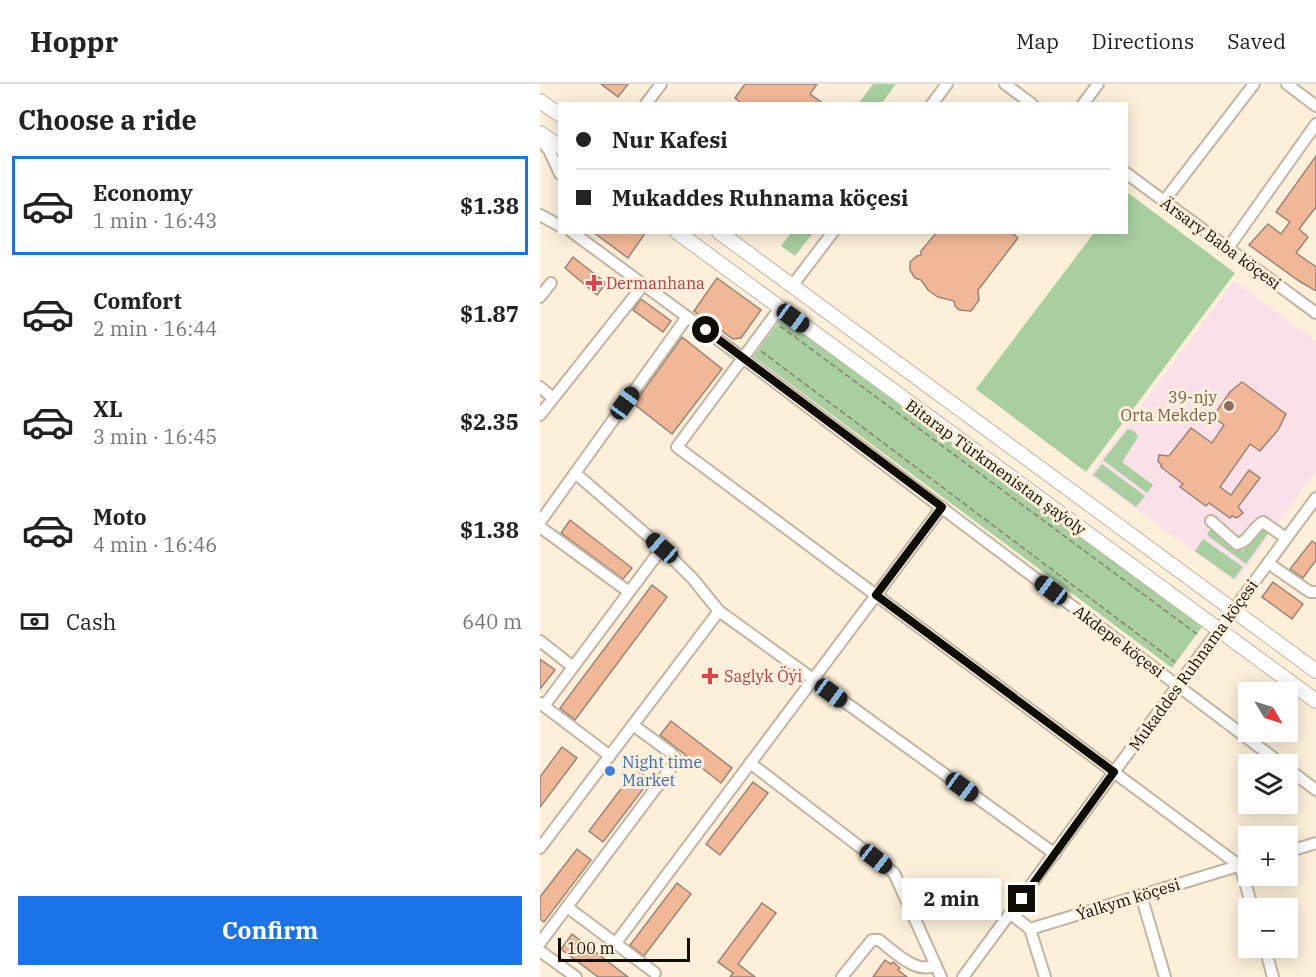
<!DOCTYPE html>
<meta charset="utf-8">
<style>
:root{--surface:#fff;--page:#f2f2f2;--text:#222;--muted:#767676;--line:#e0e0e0;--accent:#1a73e8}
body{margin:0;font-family:"IBM Plex Serif",serif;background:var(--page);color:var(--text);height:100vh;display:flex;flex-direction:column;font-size:22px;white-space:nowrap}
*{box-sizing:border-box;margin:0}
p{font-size:20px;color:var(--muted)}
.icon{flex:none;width:33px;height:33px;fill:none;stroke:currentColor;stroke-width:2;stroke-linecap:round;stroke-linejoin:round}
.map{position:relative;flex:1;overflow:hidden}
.details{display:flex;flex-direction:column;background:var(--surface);width:540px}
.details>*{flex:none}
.banner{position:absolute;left:18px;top:18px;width:570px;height:132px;border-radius:0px;box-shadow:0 3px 15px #0003;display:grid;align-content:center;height:132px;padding:0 18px;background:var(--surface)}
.needle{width:39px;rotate:128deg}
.fabs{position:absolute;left:698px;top:598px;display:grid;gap:12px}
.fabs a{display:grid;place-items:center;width:60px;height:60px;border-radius:0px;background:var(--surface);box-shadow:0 3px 15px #0003;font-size:30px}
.scale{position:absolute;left:18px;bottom:15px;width:132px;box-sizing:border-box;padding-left:6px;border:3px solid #100c06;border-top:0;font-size:16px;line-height:21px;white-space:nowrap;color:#100c06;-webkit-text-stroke:4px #fcf0da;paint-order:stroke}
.end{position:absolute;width:27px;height:27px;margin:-14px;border:8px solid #100c06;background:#fff;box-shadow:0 0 0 3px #fff}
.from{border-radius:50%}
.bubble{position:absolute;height:42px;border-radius:0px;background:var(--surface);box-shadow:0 3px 15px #0003;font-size:20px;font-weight:800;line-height:42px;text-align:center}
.car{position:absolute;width:18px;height:36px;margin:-18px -9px;border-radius:8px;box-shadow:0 0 4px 2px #0007;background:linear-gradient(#222 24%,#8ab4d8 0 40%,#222 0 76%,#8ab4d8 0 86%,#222 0)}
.banner b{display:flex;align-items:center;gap:21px;height:57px;font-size:22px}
.banner b+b{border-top:2px solid var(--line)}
.banner i{width:15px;height:15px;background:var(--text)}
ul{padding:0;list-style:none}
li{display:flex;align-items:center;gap:18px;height:99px;margin:0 12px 9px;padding:0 6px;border:3px solid transparent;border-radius:0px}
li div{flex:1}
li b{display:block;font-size:22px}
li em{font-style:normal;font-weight:800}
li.current{border-color:var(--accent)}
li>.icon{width:54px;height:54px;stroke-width:1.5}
h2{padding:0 18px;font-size:27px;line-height:72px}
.pay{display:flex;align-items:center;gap:15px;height:66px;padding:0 18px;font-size:22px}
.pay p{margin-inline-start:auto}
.action{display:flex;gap:12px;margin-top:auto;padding:12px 18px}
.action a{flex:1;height:69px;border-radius:0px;background:var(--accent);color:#fff;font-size:24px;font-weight:800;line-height:69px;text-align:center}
header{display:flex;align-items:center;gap:36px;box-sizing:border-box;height:84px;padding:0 30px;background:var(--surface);border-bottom:2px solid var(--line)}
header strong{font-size:28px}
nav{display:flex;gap:33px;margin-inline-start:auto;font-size:21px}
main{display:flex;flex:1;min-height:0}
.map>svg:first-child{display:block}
.education{fill:#f9e0e9}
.green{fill:#a9cfa0}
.building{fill:#f1b897;stroke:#9a8478;stroke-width:1.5}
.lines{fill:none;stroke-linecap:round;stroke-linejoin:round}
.minor-casing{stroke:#c1b6a1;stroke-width:14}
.major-casing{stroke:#c1b6a1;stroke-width:16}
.path{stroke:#888072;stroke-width:1.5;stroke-dasharray:6 3;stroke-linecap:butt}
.minor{stroke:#fff;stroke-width:10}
.major{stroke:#fff;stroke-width:14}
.route{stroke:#100c06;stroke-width:8}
.health-dot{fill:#e0444e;stroke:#fcf0da;stroke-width:2}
.education-dot{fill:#8d6e63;stroke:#fcf0da;stroke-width:2}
.shop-dot{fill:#3f7fe0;stroke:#fcf0da;stroke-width:2}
.labels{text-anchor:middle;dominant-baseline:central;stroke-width:6;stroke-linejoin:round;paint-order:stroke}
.street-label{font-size:16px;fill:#100c06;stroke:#fcf0da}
.health-label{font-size:16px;fill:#be3a42;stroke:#fcf0da;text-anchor:start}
.education-label{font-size:16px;fill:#785e54;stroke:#fcf0da;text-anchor:end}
.shop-label{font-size:16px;fill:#366cbe;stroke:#fcf0da;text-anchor:start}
</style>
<header>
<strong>Hoppr</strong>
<nav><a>Map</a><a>Directions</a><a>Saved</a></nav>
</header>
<main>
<section class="details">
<h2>Choose a ride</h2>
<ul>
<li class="current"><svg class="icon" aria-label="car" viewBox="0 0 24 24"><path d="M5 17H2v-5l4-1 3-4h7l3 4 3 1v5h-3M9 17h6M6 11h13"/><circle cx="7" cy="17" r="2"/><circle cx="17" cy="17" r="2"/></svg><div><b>Economy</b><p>1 min · 16:43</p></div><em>$1.38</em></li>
<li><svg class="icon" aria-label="car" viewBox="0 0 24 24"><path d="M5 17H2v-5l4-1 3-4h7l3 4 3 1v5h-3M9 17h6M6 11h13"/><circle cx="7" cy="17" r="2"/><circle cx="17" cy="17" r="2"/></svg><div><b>Comfort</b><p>2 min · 16:44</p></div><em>$1.87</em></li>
<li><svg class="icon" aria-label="car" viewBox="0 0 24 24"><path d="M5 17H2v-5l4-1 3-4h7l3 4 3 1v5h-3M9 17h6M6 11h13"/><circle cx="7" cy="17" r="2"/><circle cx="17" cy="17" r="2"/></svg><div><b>XL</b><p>3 min · 16:45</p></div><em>$2.35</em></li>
<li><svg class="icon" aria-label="car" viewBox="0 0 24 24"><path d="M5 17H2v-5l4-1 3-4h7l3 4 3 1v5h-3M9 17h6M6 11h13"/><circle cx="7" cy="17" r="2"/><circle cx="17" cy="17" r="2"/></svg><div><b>Moto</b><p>4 min · 16:46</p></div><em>$1.38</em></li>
</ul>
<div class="pay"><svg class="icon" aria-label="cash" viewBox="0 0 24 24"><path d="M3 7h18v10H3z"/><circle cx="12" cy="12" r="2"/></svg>Cash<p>640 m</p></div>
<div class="action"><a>Confirm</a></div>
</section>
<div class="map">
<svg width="776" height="893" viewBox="0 0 776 893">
<rect width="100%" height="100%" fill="#fcf0da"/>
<polygon class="education" points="694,197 776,257 776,387 696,498 550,391"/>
<g class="green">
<polygon points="333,0 356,0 342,19 319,19"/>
<polygon points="587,108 695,189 546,388 436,305 554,149 586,148"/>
<polygon points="251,149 273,149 255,172 241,162"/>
<polygon points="243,233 662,543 632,584 213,272"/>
<polygon points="588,345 594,347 598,353 582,378 613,401 607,409 563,376"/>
<polygon points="562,380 605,412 596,423 553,391"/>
<polygon points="723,443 729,448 706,480 667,451 671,444 703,467"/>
<polygon points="663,455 703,483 694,495 655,467"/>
</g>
<g class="building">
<polygon points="61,0 88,0 78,13"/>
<polygon points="205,0 277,0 270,10 284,20 202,20 195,14"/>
<polygon points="776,72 776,123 759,145 768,153 756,169 776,183 776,207 759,197 709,161 728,140 741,150 750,138 736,128"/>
<polygon points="53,148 106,148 88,174"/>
<polygon points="397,148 470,148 478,154 438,206 439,216 431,227 419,226 415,222 414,217 398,213 388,206 381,196 375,194 370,186 370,178 377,172 381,171 381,167"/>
<polygon points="33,173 66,199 57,211 25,184"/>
<polygon points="177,194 221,226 201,254 193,255 154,227"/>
<polygon points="101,215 131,237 123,248 93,226"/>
<polygon points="142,253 182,285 132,350 94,320"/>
<polygon points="702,298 746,330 738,346 720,367 710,360 680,403 691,411 709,386 720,394 698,423 703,429 697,434 692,432 690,434 669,419 666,422 640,403 643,400 621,383 622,382 618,377 619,371 629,372 651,344 672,359 684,341 674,334 678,325 690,308"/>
<polygon points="30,436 92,484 83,495 21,449"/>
<polygon points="772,457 776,460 776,476 763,494 750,485"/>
<polygon points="733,498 763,520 752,535 722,513"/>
<polygon points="112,501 127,513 35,636 20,624"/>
<polygon points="0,575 15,586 0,605"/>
<polygon points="131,637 192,684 181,699 120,651"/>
<polygon points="22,663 37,674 0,723 0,693"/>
<polygon points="96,685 110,696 63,758 49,747"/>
<polygon points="213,698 228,709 180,771 166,760"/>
<polygon points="37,765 51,776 4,838 0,835 0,813"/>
<polygon points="137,799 151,810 104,872 90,861"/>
<polygon points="222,819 236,829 198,880 215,893 190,893 193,889 178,878"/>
<polygon points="32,850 88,893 58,893 21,865"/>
<polygon points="345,876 351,880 353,878 360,884 358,886 367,893 333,893"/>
</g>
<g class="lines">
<g class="minor-casing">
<g id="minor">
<polyline points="465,0 492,20"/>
<polyline points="747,0 776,22"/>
<polyline points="106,20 121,0"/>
<polyline points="392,20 407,0"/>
<polyline points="543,20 558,0"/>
<polyline points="0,56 9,66 20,90"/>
<polyline points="586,89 776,229"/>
<polyline points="624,117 714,0"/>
<polyline points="0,131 20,142"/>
<polyline points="32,148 203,274 743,681"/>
<polyline points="688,164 776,40"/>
<polyline points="252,202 293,148"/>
<polyline points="0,213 11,199"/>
<polyline points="240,224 137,363 700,782 713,825"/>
<polyline points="0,303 13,314"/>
<polyline points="0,331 104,200"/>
<polyline points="35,389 122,464 153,495 179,527"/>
<path d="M671 437 697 460C710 457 712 444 723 438L746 454"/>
<polyline points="0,438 147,233"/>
<polyline points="0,443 89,508"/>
<polyline points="728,479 770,508 776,508"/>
<polyline points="0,557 33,583"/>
<polyline points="0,619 70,672"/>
<polyline points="4,622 122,464"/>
<polyline points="210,679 354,789 401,893"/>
<polyline points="747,684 776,706"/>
<polyline points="0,764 179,527 515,770"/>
<polyline points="747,768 776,759"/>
<polyline points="601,811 625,893"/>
<polyline points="27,823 115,889"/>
<polyline points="471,830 490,845 708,779"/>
<polyline points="490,845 505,893"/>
<polyline points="0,859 133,681 135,674 131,669 93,641"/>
<polyline points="75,860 402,423"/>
<polyline points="725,864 733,893"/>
<polyline points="0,867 36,893"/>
<path d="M302 893 332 856H339C355 868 376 891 396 881"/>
<polyline points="423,893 776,414"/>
</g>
</g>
<g class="major-casing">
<g id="major">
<polyline points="0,17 20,31"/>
<polyline points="0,49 20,63"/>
<polyline points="137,148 776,617"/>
<polyline points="179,148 776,587"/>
</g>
</g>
<g class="path">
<polyline points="240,242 657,550"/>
<polyline points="221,267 635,578"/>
</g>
<use href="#minor" class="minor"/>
<use href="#major" class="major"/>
</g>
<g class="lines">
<polyline class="route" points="166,246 402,423 336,511 574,688 482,815"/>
</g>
<g class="health-dot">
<path d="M51 190h6v6h6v6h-6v6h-6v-6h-6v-6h6z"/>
<path d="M167 583h6v6h6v6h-6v6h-6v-6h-6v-6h6z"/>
</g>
<circle class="education-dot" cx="689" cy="322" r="6"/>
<circle class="shop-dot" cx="70" cy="687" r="6"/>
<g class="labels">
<g class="street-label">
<text transform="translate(681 159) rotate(36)">Ärsary Baba köçesi</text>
<text transform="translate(456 383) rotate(36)">Bitarap Türkmenistan şaýoly</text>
<text transform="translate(579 557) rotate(37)">Akdepe köçesi</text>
<text transform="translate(653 581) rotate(-54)">Mukaddes Ruhnama köçesi</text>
<text transform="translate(588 815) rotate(-17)">Ýalkym köçesi</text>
</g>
<g class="health-label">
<text x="66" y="199">Dermanhana</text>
<text x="184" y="592">Saglyk Öýi</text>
</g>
<g class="education-label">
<text x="677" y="313">39-njy<tspan x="677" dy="18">Orta Mekdep</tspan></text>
</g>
<g class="shop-label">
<text x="82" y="678">Night time<tspan x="82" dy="18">Market</tspan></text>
</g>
</g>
</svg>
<div class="fabs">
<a><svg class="needle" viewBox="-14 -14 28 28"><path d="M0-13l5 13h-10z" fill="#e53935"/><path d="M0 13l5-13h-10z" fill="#767676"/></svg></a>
<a><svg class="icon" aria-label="layers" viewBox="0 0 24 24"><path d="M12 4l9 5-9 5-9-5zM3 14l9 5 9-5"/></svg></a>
<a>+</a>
<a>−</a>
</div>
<div class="scale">100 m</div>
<i class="end from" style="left:166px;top:246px"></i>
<i class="end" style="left:482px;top:815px"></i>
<div class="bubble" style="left:362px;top:794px;width:99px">2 min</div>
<i class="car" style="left:253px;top:234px;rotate:126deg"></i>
<i class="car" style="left:85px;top:319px;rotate:36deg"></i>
<i class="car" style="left:122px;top:464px;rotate:311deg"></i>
<i class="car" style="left:511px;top:506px;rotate:307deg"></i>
<i class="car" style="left:291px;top:609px;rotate:126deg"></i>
<i class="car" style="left:422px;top:703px;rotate:126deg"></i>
<i class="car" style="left:336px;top:775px;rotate:128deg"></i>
<div class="banner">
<b><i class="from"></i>Nur Kafesi</b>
<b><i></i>Mukaddes Ruhnama köçesi</b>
</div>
</div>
</main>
